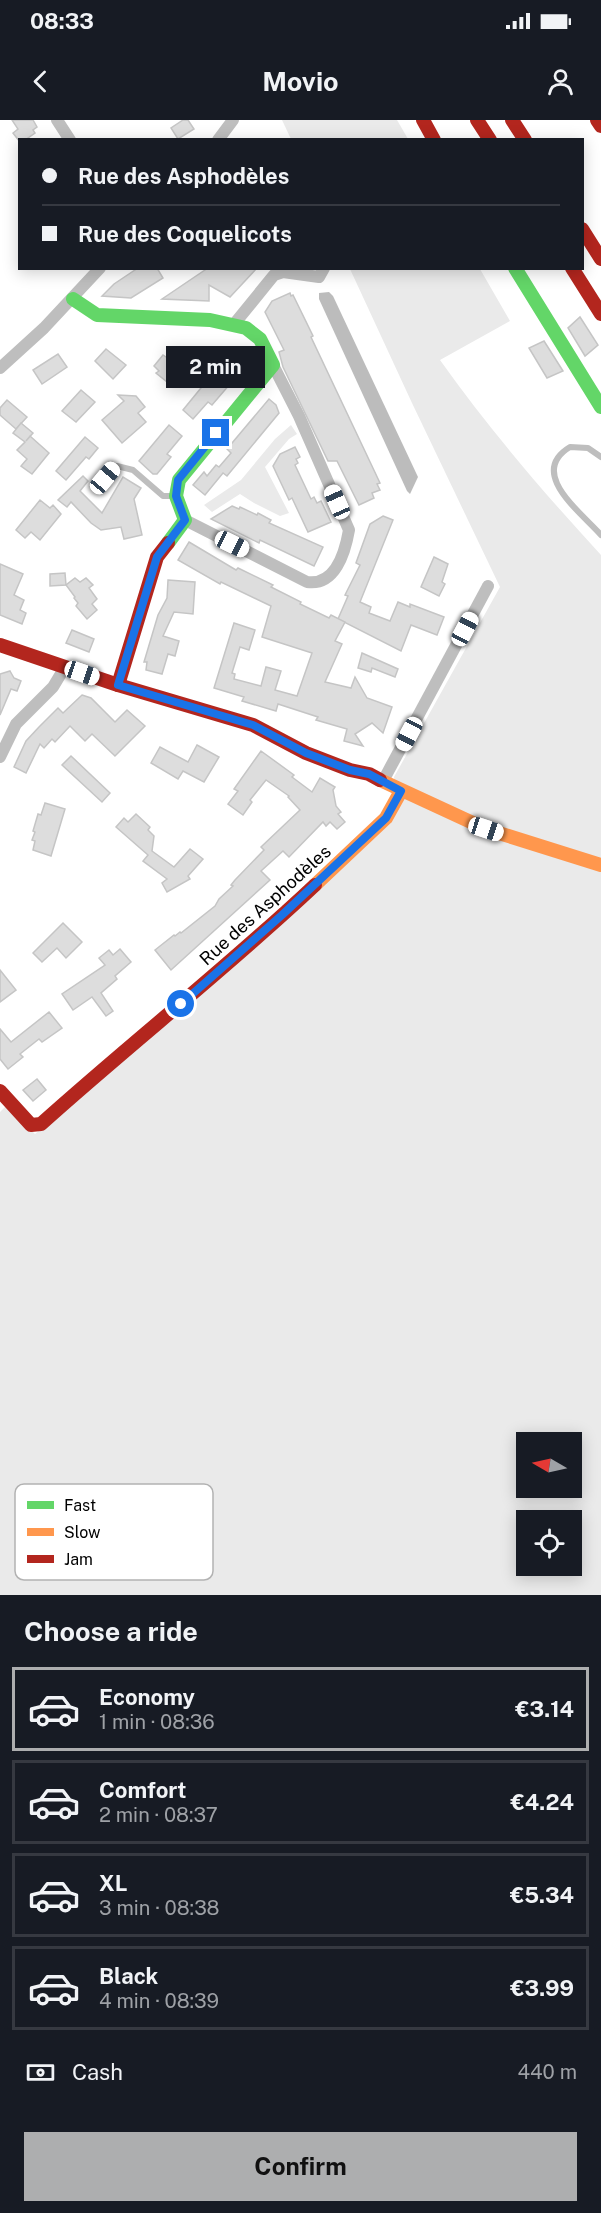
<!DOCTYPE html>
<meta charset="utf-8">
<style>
:root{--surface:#171b24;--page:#242831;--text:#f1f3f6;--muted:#9ea1a6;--line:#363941;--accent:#adaeaf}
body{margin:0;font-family:"Public Sans",sans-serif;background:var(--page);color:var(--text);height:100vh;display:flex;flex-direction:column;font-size:22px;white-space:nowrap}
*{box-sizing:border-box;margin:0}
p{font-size:20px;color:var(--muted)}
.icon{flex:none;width:33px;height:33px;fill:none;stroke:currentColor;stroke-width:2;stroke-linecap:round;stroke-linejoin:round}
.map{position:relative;height:1475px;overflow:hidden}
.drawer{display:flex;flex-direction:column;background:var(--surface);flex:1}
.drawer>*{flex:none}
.banner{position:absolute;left:18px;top:18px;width:566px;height:132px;border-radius:0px;box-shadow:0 3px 15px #0003;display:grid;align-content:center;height:132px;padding:0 24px;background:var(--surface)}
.needle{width:39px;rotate:279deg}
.fabs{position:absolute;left:516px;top:1312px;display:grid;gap:12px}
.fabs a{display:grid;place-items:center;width:66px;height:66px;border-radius:0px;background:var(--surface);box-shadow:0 3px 15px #0003;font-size:30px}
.end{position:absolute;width:27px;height:27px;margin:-14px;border:8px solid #1a73e8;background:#fff;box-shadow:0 0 0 3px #fff}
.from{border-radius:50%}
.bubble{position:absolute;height:42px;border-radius:0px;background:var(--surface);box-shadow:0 3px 15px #0003;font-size:20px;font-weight:700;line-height:42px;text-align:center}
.car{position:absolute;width:18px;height:36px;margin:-18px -9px;border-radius:8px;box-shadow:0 0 4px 2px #0007;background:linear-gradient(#fff 24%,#345 0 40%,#fff 0 76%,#345 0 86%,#fff 0)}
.banner b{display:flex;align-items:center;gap:21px;height:57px;font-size:22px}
.banner b+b{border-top:2px solid var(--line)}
.banner i{width:15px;height:15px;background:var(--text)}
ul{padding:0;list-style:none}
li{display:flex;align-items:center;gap:18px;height:84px;margin:0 12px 9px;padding:0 12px;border:3px solid var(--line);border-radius:0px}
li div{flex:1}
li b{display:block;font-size:22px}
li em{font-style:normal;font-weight:700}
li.current{border-color:var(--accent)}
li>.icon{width:54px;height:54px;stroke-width:1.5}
h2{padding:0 24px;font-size:27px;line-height:72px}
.pay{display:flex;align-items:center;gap:15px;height:66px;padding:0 24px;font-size:22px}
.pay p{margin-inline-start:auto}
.button{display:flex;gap:12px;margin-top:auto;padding:12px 24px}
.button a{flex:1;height:69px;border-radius:0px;background:var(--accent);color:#111;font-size:24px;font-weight:700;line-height:69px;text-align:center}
.status{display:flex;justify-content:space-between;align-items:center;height:42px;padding:0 30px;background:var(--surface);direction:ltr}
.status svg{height:16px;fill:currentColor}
header{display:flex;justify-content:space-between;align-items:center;height:78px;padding:0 24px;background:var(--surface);font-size:27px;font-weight:700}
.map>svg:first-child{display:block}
.green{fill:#eaeaea;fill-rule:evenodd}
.water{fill:#bcbcbc}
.building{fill:#ddd;stroke:#c5c5c5;stroke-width:1.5}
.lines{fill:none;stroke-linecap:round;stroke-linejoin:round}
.lane{stroke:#bebebe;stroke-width:6}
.street{stroke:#bebebe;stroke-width:12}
.fast{stroke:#63d668;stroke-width:14}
.slow{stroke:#ff974d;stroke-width:14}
.jam{stroke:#b3261e;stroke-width:14}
.route{stroke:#1a73e8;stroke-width:8}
.labels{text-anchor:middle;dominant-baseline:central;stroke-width:5;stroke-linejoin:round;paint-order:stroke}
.street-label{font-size:18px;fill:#000;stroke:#fff}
.key{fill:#fff;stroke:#b2b2b2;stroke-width:1.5}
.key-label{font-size:16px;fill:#000}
</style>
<div class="status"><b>08:33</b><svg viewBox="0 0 49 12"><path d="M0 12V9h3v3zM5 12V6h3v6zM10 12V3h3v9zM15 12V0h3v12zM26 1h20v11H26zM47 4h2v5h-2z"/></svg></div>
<header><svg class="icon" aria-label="back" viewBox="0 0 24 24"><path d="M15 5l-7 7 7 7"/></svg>Movio<svg class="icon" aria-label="person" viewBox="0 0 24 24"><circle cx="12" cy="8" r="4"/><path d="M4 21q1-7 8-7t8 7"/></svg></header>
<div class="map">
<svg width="601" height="1475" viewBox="0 0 601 1475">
<rect width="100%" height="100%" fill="#fff"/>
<g class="green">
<polygon points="282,0 397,0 408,19 291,19"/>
<path d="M350 149H480L510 201 440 240C489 309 544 373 601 435V1475H0V992L6 986 35 1014 260 823 395 694 394 657 500 467 412 283ZM526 1323H572V1368H526ZM526 1401H572V1446H526Z"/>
<polygon points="291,305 297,314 289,319 265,347 289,393 280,396 254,383 240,374 212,392 204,385 241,360 275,319"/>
</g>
<polygon class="water" points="329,172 333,176 418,357 410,374 407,371 319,179 319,173"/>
<g class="building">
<polygon points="12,0 33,0 37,7 33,10 35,13 25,20 20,20 20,22 13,13 18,9"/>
<polygon points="183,0 188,0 194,9 178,19 171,8"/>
<polygon points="138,148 157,148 163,158 131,178 102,176 114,164"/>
<polygon points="208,148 257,148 230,177 209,165 209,181 162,179"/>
<polygon points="290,173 291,176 293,175 313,216 311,217 380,363 377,364 380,370 372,373 374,378 359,385 337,341 328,341 283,247 279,232 284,230 265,192 272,181"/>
<polygon points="580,197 598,225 585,236 568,208"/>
<polygon points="544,221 563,251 547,258 529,228"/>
<polygon points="106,229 126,245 113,259 95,241"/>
<polygon points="177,229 202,250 189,262 181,256 172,266 156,253 159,251 154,246 163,235 169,239"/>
<polygon points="232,230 248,243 212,285 208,282 193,299 183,290"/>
<polygon points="58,234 67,247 42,264 33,250"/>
<polygon points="81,270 95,282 76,302 62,291"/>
<polygon points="118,275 136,276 145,287 138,293 146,302 122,323 102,300 124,281"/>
<polygon points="269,279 276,285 279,293 227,356 223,353 205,375 193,365 204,352 207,356 216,345 219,347 231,333 227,329"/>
<polygon points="7,280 27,297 16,309 0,295 0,288"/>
<polygon points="21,303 33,313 26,321 30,316 49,333 32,354 21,346 27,339 17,330 25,322 13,313"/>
<polygon points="169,305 182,316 167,334 171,337 157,354 153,354 139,341"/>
<polygon points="85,317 98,328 89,339 86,337 66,360 56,351"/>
<polygon points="295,327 300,337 296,339 298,343 295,345 311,379 314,377 317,383 321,381 331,402 308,412 292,378 289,380 273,346 280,334"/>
<polygon points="83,356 88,361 80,371 102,393 123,357 141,368 134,379 142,415 124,419 121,407 101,410 91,403 71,382 67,387 58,380"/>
<polygon points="40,380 50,388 53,385 61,394 40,420 31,412 25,418 16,410"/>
<polygon points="232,386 239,389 240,387 257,395 258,393 271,400 269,403 323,427 314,446 260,420 259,423 211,399"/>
<polygon points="383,396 393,400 360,482 371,487 369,493 390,501 398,482 410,487 410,484 444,497 437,515 411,505 401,531 338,499 348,476 345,475 360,445 356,443 370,404"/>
<polygon points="189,422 236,450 238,448 273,465 271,467 301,482 300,484 329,498 331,495 345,502 335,521 342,524 325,562 351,568 355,557 367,578 392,587 383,613 372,603 355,614 363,626 344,621 347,609 316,600 318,597 278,584 276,591 242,581 244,577 214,568 234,503 255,510 249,530 240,527 232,553 235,554 234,559 261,566 266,547 281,551 275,570 297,576 312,533 262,517 271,486 221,462 220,464 178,440"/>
<polygon points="434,437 448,444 442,462 445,464 439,476 421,467"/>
<polygon points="0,444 23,454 14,475 24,480 20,490 26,493 22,504 0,495"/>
<polygon points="65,453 66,465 50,466 50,454"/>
<polygon points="75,458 80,462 86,458 93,465 89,468 97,479 92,484 97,490 87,499 76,486 78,483 74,478 75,477 66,465"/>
<polygon points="168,460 195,462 193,494 174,492 163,516 179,521 175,536 168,534 162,554 146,550 147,542 144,542 158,495 167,478"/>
<polygon points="72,510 94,519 89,532 66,523"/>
<polygon points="362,533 398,549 395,557 372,548 371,552 358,548"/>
<polygon points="10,551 14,558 21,561 17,571 11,569 0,595 0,554"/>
<polygon points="82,575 91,578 115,602 127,590 145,606 115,636 92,614 85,621 70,606 55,622 52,619 44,628 40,624 26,653 14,647 26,621 39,607 58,588 63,593"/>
<polygon points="197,625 219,637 204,662 183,651 178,659 151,643 160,627 188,642"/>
<polygon points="261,631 294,655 292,657 312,672 320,658 335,667 333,670 336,686 341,692 338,694 345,702 337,709 330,702 326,706 323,702 289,737 283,731 261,751 270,760 171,850 155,830 174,815 175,816 180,812 181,813 215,786 219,779 233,766 231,765 235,760 264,730 261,727 300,690 288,677 289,676 266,660 250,680 252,682 243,695 228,684 238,671 234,669"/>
<polygon points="71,636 110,673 102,682 62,645"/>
<polygon points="45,683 65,689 51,736 33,730 35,721 32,720 35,712 33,711 38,694 41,695"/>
<polygon points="136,694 150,707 148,710 154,716 152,731 174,747 190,729 203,739 188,756 190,759 167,772 162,763 167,759 143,741 148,735 116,707 124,698 128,702"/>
<polygon points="63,803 82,822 66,838 57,828 42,842 33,833"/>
<polygon points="120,829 131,842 115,856 117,859 101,873 113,891 106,896 92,877 73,890 62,874 105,845 99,838 109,830 113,835"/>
<polygon points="0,850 16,870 0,882"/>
<polygon points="49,892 62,908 42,922 39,919 20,934 23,937 8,949 0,939 0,909 11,922"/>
<polygon points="37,959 46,970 33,981 23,970"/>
</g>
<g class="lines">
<g class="lane">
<path d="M601 337 588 328 570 327C527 353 581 392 601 415"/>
<polyline points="105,358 117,346 133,350 163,376 175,376"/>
</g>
<g class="street">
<polyline points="57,0 70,20"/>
<polyline points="218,20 233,0"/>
<polyline points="235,203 274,155 283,152 319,157 324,148"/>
<polyline points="0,248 44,208 100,148"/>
<path d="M185 400 307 462C335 466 345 433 349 410L299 296 273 245"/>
<polyline points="0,637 16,604 53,567 65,547"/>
<polyline points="383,661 488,466"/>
</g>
<g class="fast">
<polyline points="515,148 601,287"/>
<polyline points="73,179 97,195 210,200 246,208 260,219 273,245 179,360 176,376 185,400 168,423"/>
</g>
<g class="slow">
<polyline points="380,660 486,709 601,745"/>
<polyline points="315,765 386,698 401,671"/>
</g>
<g class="jam">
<polyline points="423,0 434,20"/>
<polyline points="477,0 490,20"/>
<polyline points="512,0 525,20"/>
<polyline points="597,0 601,6"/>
<polyline points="582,109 601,139"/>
<polyline points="572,148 601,194"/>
<polyline points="0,525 118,565 253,605 306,633 350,650 369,654 380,660"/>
<polyline points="118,565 157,437 168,423"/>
<path d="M0 971 31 1005 41 1004C131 923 227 848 315 765"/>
</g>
</g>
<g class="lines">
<polyline class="route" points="181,884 282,795 386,698 401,671 369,654 350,650 306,633 253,605 118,565 157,437 185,400 176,376 178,360 216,313"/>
</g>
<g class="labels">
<g class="street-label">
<text transform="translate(265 785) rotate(-42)">Rue des Asphodèles</text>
</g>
</g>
<rect x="15" y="1364" width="198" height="96" rx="9" class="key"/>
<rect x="27" y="1381" width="27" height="8" fill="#63d668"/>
<rect x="27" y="1408" width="27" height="8" fill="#ff974d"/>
<rect x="27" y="1435" width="27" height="8" fill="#b3261e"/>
<g class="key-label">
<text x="64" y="1391">Fast</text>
<text x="64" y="1418">Slow</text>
<text x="64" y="1445">Jam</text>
</g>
</svg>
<div class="fabs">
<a><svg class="needle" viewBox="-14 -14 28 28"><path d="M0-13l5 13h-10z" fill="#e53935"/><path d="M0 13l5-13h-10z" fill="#9ea1a6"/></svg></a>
<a><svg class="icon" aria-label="locate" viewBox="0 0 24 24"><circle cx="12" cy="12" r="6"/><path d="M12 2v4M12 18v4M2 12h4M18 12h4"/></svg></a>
</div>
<i class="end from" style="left:181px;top:884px"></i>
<i class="end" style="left:216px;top:313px"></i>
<div class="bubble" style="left:166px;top:226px;width:99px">2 min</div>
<i class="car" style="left:105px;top:358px;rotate:40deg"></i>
<i class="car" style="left:337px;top:382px;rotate:336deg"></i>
<i class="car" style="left:232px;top:424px;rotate:116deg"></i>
<i class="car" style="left:465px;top:509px;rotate:28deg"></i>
<i class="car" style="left:82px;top:553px;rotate:109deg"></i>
<i class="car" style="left:409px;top:614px;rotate:208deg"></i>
<i class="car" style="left:486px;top:709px;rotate:108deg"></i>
<div class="banner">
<b><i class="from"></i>Rue des Asphodèles</b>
<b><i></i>Rue des Coquelicots</b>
</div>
</div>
<section class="drawer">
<h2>Choose a ride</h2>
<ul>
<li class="current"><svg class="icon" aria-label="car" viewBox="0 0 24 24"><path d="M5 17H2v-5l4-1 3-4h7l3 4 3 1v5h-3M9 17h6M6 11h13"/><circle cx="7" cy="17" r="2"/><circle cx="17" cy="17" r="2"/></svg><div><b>Economy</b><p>1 min · 08:36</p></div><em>€3.14</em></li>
<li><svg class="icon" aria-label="car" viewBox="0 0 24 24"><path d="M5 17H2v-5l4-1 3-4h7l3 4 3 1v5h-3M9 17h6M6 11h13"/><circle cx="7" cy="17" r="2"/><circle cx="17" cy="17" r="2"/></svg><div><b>Comfort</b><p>2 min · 08:37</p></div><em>€4.24</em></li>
<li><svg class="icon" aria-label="car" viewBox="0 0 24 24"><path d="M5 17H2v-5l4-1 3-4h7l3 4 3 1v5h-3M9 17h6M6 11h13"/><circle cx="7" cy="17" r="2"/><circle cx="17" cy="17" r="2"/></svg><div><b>XL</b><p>3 min · 08:38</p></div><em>€5.34</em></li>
<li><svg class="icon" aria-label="car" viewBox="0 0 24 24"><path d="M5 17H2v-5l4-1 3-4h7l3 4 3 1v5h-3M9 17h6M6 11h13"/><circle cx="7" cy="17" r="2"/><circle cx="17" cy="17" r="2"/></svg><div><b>Black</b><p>4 min · 08:39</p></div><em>€3.99</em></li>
</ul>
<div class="pay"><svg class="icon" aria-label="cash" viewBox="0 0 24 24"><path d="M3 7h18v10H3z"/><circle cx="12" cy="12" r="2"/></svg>Cash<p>440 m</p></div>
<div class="button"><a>Confirm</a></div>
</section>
